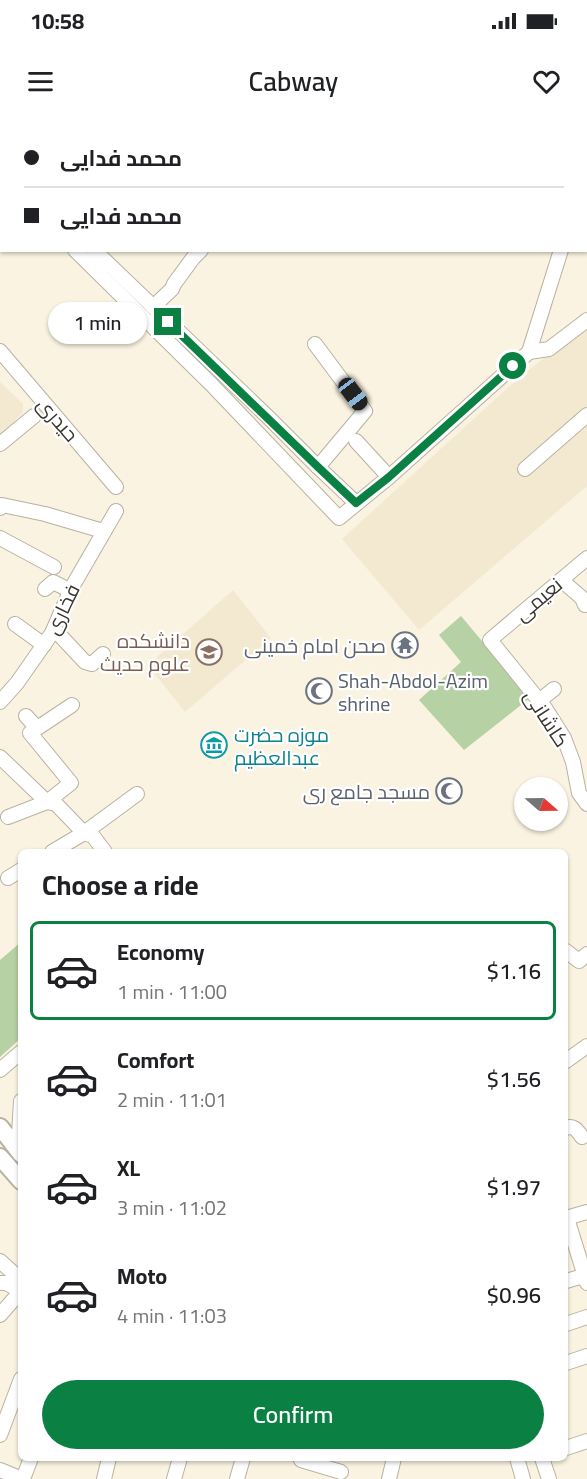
<!DOCTYPE html>
<meta charset="utf-8">
<style>
:root{--surface:#fff;--page:#f2f2f2;--text:#202124;--muted:#757577;--line:#e0e0e0;--accent:#0b8043}
body{margin:0;font-family:Georgia,Cairo,serif;background:var(--page);color:var(--text);height:100vh;display:flex;flex-direction:column;font-size:22px;white-space:nowrap}
*{box-sizing:border-box;margin:0}
p{font-size:20px;color:var(--muted)}
.icon{flex:none;width:33px;height:33px;fill:none;stroke:currentColor;stroke-width:2;stroke-linecap:round;stroke-linejoin:round}
.map{position:relative;flex:1;overflow:hidden}
.drawer{position:absolute;left:18px;top:729px;width:550px;height:612px;display:flex;flex-direction:column;background:var(--surface);border-radius:9px;box-shadow:0 2px 4px #0004}
.drawer>*{flex:none}
.top-card{position:absolute;left:0px;top:0px;width:588px;height:132px;box-shadow:0 2px 4px #0004;display:grid;align-content:center;height:132px;padding:0 24px;background:var(--surface)}
.needle{width:39px;rotate:110deg}
.controls{position:absolute;left:514px;top:657px;display:grid;gap:12px}
.controls a{display:grid;place-items:center;width:54px;height:54px;border-radius:50%;background:var(--surface);box-shadow:0 2px 4px #0004;font-size:30px}
.end{position:absolute;width:27px;height:27px;margin:-14px;border:8px solid #0b8043;background:#fff;box-shadow:0 0 0 3px #fff}
.from{border-radius:50%}
.bubble{position:absolute;height:42px;border-radius:21px;background:var(--surface);box-shadow:0 2px 4px #0004;font-size:20px;font-weight:600;line-height:42px;text-align:center}
.car{position:absolute;width:18px;height:36px;margin:-18px -9px;border-radius:8px;box-shadow:0 0 4px 2px #0007;background:linear-gradient(#222 24%,#8ab4d8 0 40%,#222 0 76%,#8ab4d8 0 86%,#222 0)}
.top-card b{display:flex;align-items:center;gap:21px;height:57px;font-size:22px}
.top-card b+b{border-top:2px solid var(--line)}
.top-card i{width:15px;height:15px;background:var(--text)}
ul{padding:0;list-style:none}
li{display:flex;align-items:center;gap:18px;height:99px;margin:0 12px 9px;padding:0 12px;border:3px solid transparent;border-radius:9px}
li div{flex:1}
li b{display:block;font-size:22px}
li em{font-style:normal;font-weight:600}
li.active{border-color:var(--accent)}
li>.icon{width:54px;height:54px;stroke-width:1.5}
h2{padding:0 24px;font-size:27px;line-height:72px}
.button{display:flex;gap:12px;margin-top:auto;padding:12px 24px}
.button a{flex:1;height:69px;border-radius:36px;background:var(--accent);color:#fff;font-size:24px;font-weight:600;line-height:69px;text-align:center}
.status{display:flex;justify-content:space-between;align-items:center;height:42px;padding:0 30px;background:var(--surface);direction:ltr}
.status svg{height:16px;fill:currentColor}
header{display:flex;justify-content:space-between;align-items:center;height:78px;padding:0 24px;background:var(--surface);font-size:27px;font-weight:600}
.map>svg:first-child{display:block}
.built{fill:#f3e9d0}
.green{fill:#b6d1a3}
.lines{fill:none;stroke-linecap:round;stroke-linejoin:round}
.minor-casing{stroke:#b9b2a1;stroke-width:16}
.major-casing{stroke:#b9b2a1;stroke-width:20}
.highway-casing{stroke:#b9b2a1;stroke-width:22}
.minor{stroke:#fff;stroke-width:14}
.major{stroke:#fff;stroke-width:16}
.highway{stroke:#fff;stroke-width:20}
.route{stroke:#0b8043;stroke-width:8}
.labels{text-anchor:middle;dominant-baseline:central;stroke-width:4.5;stroke-linejoin:round;paint-order:stroke}
.street-label{font-size:20px;fill:#38352e;stroke:#fff}
.education-label{font-size:20px;fill:#785e54;stroke:#fff;text-anchor:end}
.worship-label{font-size:20px;fill:#5b616d;stroke:#fff;text-anchor:end}
.culture-label{font-size:20px;fill:#0d838f;stroke:#fff;text-anchor:start}
</style>
<div class="status"><b>10:58</b><svg viewBox="0 0 49 12"><path d="M0 12V9h3v3zM5 12V6h3v6zM10 12V3h3v9zM15 12V0h3v12zM26 1h20v11H26zM47 4h2v5h-2z"/></svg></div>
<header><svg class="icon" aria-label="menu" viewBox="0 0 24 24"><path d="M4 6h16M4 12h16M4 18h16"/></svg>Cabway<svg class="icon" aria-label="heart" viewBox="0 0 24 24"><path d="M12 20l-8-8c-3-5 5-10 8-4 3-6 11-1 8 4z"/></svg></header>
<div class="map">
<svg width="587" height="1359" viewBox="0 0 587 1359">
<rect width="100%" height="100%" fill="#faf3e1"/>
<g class="built">
<polygon points="587,206 587,366 419,510 342,419 523,254"/>
<polygon points="0,262 23,284 23,292 0,316"/>
<polygon points="233,470 271,518 185,592 148,545"/>
</g>
<g class="green">
<polygon points="461,496 530,578 464,630 419,580 461,542 439,515"/>
<polygon points="21,822 21,918 0,937 0,840"/>
</g>
<g class="lines">
<g class="minor-casing">
<g id="minor">
<polyline points="92,0 92,2"/>
<polyline points="579,0 580,2"/>
<polyline points="386,2 388,0"/>
<polyline points="481,2 483,0"/>
<polyline points="530,2 532,0"/>
<polyline points="586,48 587,47"/>
<polyline points="0,71 2,71"/>
<polyline points="586,99 587,100"/>
<polyline points="75,130 211,264 339,398 389,357 529,232 561,130"/>
<polyline points="94,130 269,298 318,347 356,383"/>
<polyline points="153,187 172,169 174,164 193,138 201,130"/>
<polyline points="315,224 365,291 318,347"/>
<polyline points="0,231 116,367"/>
<polyline points="529,232 549,229 587,200"/>
<polyline points="356,321 389,357"/>
<polyline points="0,324 34,296"/>
<polyline points="525,349 587,295"/>
<polyline points="0,388 2,385 45,394 103,411"/>
<polyline points="0,418 54,447"/>
<polyline points="587,438 490,520 545,588 564,618 573,642 579,673 587,684"/>
<polyline points="561,460 582,478 585,485 587,483"/>
<polyline points="45,469 53,462 71,471"/>
<polyline points="15,504 44,525"/>
<polyline points="54,509 85,542 92,544 103,534"/>
<polyline points="539,581 554,569"/>
<polyline points="0,582 17,563 52,513 72,467 116,391"/>
<polyline points="26,596 37,608"/>
<polyline points="0,637 47,682 56,684 84,713 93,716 105,732"/>
<polyline points="8,697 47,682 71,663 30,613 72,585"/>
<polyline points="52,732 84,713 137,674"/>
<polyline points="8,758 21,750"/>
<polyline points="566,831 579,841 587,834"/>
<polyline points="566,941 587,926"/>
<polyline points="0,950 21,932"/>
<path d="M566 1008C574 1005 577 1010 582 1017"/>
<polyline points="18,1030 21,981"/>
<polyline points="566,1098 587,1092"/>
<polyline points="567,1098 587,1163"/>
<polyline points="0,1141 21,1160"/>
<polyline points="566,1161 587,1155"/>
<polyline points="0,1163 6,1163 21,1171 0,1195"/>
<polyline points="566,1204 587,1197"/>
<polyline points="566,1243 587,1236"/>
<polyline points="0,1315 21,1259"/>
<polyline points="566,1328 587,1321"/>
<polyline points="517,1338 523,1359"/>
<polyline points="542,1338 549,1359"/>
<polyline points="301,1340 341,1352"/>
<polyline points="0,1350 22,1359"/>
<polyline points="23,1359 31,1338"/>
<polyline points="104,1359 109,1338"/>
<polyline points="174,1359 180,1338"/>
<polyline points="237,1359 243,1338"/>
<polyline points="389,1359 394,1338"/>
</g>
</g>
<g class="major-casing">
<g id="major">
<polyline points="19,2 20,0"/>
<polyline points="0,1007 21,1034"/>
<polyline points="0,1037 21,1061"/>
</g>
</g>
<g class="highway-casing">
<g id="highway">
<polyline points="0,8 2,10"/>
<polyline points="0,58 2,56"/>
</g>
</g>
<use href="#minor" class="minor"/>
<use href="#major" class="major"/>
<use href="#highway" class="highway"/>
</g>
<g class="lines">
<polyline class="route" points="168,202 318,347 356,383 389,357 513,246"/>
</g>
<defs>
<g id="temple-ring" transform="scale(1.35)"><circle r="9.5" fill="#fff" stroke="#6b7280" stroke-width="1.5"/><path d="M0-6L5-2H3V0L6.5 2.5H4V6H1.5V3h-3V6H-4V2.5H-6.5L-3 0V-2H-5Z" fill="#6b7280"/></g>
<g id="university-ring" transform="scale(1.35)"><circle r="9.5" fill="#fff" stroke="#8d6e63" stroke-width="1.5"/><path d="M0-5L7-2L0 1L-7-2ZM-4 1L0 2.5L4 1V4Q0 6-4 4Z" fill="#8d6e63"/></g>
<g id="mosque-ring" transform="scale(1.35)"><circle r="9.5" fill="#fff" stroke="#6b7280" stroke-width="1.5"/><path d="M3.5-4.9A6 6 0 1 0 3.5 4.9A5 5 0 1 1 3.5-4.9Z" fill="#6b7280"/></g>
<g id="museum-ring" transform="scale(1.35)"><circle r="9.5" fill="#fff" stroke="#0f9aa8" stroke-width="1.5"/><path d="M0-6L6-3V-2H-6V-3ZM-5-1h2V3h-2ZM-1-1h2V3h-2ZM3-1h2V3H3ZM-6 4H6V6H-6Z" fill="#0f9aa8"/></g>
</defs>
<g fill-rule="evenodd">
<use href="#temple-ring" x="405" y="525"/>
<use href="#university-ring" x="209" y="532"/>
<use href="#mosque-ring" x="319" y="571"/>
<use href="#museum-ring" x="214" y="625"/>
<use href="#mosque-ring" x="449" y="671"/>
</g>
<g class="labels">
<g class="street-label">
<text transform="translate(58 299) rotate(49)">حیدری</text>
<text transform="translate(538 479) rotate(-40)">نعیمی</text>
<text transform="translate(62 489) rotate(-64)">فخاری</text>
<text transform="translate(547 598) rotate(57)">کاشانی</text>
</g>
<g class="education-label">
<text x="190" y="520">دانشکده<tspan x="190" dy="23">علوم حدیث</tspan></text>
</g>
<g class="worship-label">
<text x="386" y="525">صحن امام خمینی</text>
<text x="338" y="560" text-anchor="start">Shah-Abdol-Azim<tspan x="338" dy="23">shrine</tspan></text>
<text x="430" y="671">مسجد جامع ری</text>
</g>
<g class="culture-label">
<text x="234" y="614">موزه حضرت<tspan x="234" dy="23">عبدالعظیم</tspan></text>
</g>
</g>
</svg>
<div class="controls">
<a><svg class="needle" viewBox="-14 -14 28 28"><path d="M0-13l5 13h-10z" fill="#e53935"/><path d="M0 13l5-13h-10z" fill="#757577"/></svg></a>
</div>
<i class="end from" style="left:513px;top:246px"></i>
<i class="end" style="left:168px;top:202px"></i>
<div class="bubble" style="left:48px;top:182px;width:99px">1 min</div>
<i class="car" style="left:353px;top:274px;rotate:143deg"></i>
<div class="top-card">
<b><i class="from"></i>محمد فدایی</b>
<b><i></i>محمد فدایی</b>
</div>
<section class="drawer">
<h2>Choose a ride</h2>
<ul>
<li class="active"><svg class="icon" aria-label="car" viewBox="0 0 24 24"><path d="M5 17H2v-5l4-1 3-4h7l3 4 3 1v5h-3M9 17h6M6 11h13"/><circle cx="7" cy="17" r="2"/><circle cx="17" cy="17" r="2"/></svg><div><b>Economy</b><p>1 min · 11:00</p></div><em>$1.16</em></li>
<li><svg class="icon" aria-label="car" viewBox="0 0 24 24"><path d="M5 17H2v-5l4-1 3-4h7l3 4 3 1v5h-3M9 17h6M6 11h13"/><circle cx="7" cy="17" r="2"/><circle cx="17" cy="17" r="2"/></svg><div><b>Comfort</b><p>2 min · 11:01</p></div><em>$1.56</em></li>
<li><svg class="icon" aria-label="car" viewBox="0 0 24 24"><path d="M5 17H2v-5l4-1 3-4h7l3 4 3 1v5h-3M9 17h6M6 11h13"/><circle cx="7" cy="17" r="2"/><circle cx="17" cy="17" r="2"/></svg><div><b>XL</b><p>3 min · 11:02</p></div><em>$1.97</em></li>
<li><svg class="icon" aria-label="car" viewBox="0 0 24 24"><path d="M5 17H2v-5l4-1 3-4h7l3 4 3 1v5h-3M9 17h6M6 11h13"/><circle cx="7" cy="17" r="2"/><circle cx="17" cy="17" r="2"/></svg><div><b>Moto</b><p>4 min · 11:03</p></div><em>$0.96</em></li>
</ul>
<div class="button"><a>Confirm</a></div>
</section>
</div>
